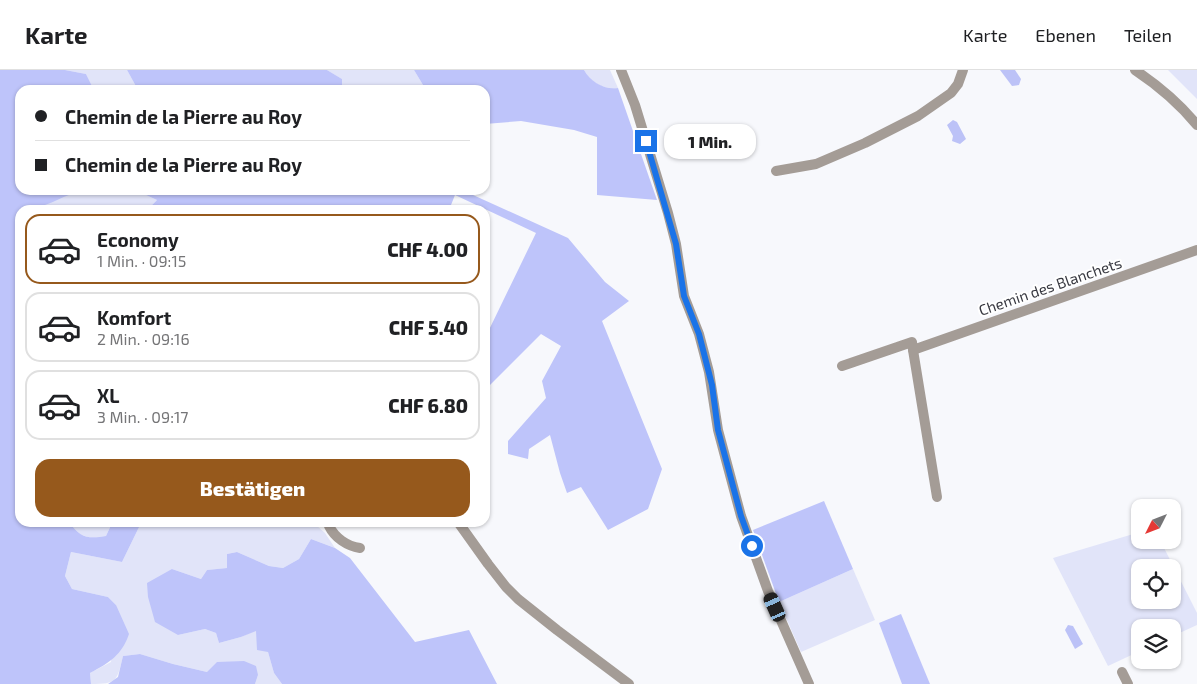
<!DOCTYPE html>
<html lang="de">
<meta charset="utf-8">
<style>
:root{--surface:#fff;--page:#f6f6f6;--text:#202124;--muted:#757577;--line:#e0e0e0;--accent:#96591c}
body{margin:0;font-family:"Exo 2",sans-serif;background:var(--page);color:var(--text);height:100vh;display:flex;flex-direction:column;font-size:19px;white-space:nowrap}
*{box-sizing:border-box;margin:0}
p{font-size:16px;color:var(--muted)}
.icon{flex:none;width:28px;height:28px;fill:none;stroke:currentColor;stroke-width:2;stroke-linecap:round;stroke-linejoin:round}
.map{position:relative;flex:1;overflow:hidden}
.drawer{position:absolute;left:15px;top:135px;width:475px;height:322px;display:flex;flex-direction:column;background:var(--surface);border-radius:15px;box-shadow:0 1px 4px #0004}
.drawer>*{flex:none}
.hud{position:absolute;left:15px;top:15px;width:475px;height:110px;border-radius:15px;box-shadow:0 1px 4px #0004;display:grid;align-content:center;height:110px;padding:0 20px;background:var(--surface)}
.needle{width:32px;rotate:228deg}
.buttons{position:absolute;left:1131px;top:429px;display:grid;gap:10px}
.buttons a{display:grid;place-items:center;width:50px;height:50px;border-radius:10px;background:var(--surface);box-shadow:0 1px 4px #0004;font-size:25px}
.end{position:absolute;width:22px;height:22px;margin:-11px;border:6px solid #1a73e8;background:#fff;box-shadow:0 0 0 2px #fff}
.from{border-radius:50%}
.bubble{position:absolute;height:35px;border-radius:15px;background:var(--surface);box-shadow:0 1px 4px #0004;font-size:16px;font-weight:800;line-height:35px;text-align:center}
.car{position:absolute;width:15px;height:30px;margin:-15px -8px;border-radius:6px;box-shadow:0 0 4px 1px #0007;background:linear-gradient(#222 24%,#8ab4d8 0 40%,#222 0 76%,#8ab4d8 0 86%,#222 0)}
.hud b{display:flex;align-items:center;gap:18px;height:48px;font-size:19px}
.hud b+b{border-top:1px solid var(--line)}
.hud i{width:12px;height:12px;background:var(--text)}
ul{padding:9px 0 0;list-style:none}
li{display:flex;align-items:center;gap:15px;height:70px;margin:0 10px 8px;padding:0 10px;border:2px solid var(--line);border-radius:15px}
li div{flex:1}
li b{display:block;font-size:19px}
li em{font-style:normal;font-weight:800}
li.on{border-color:var(--accent)}
li>.icon{width:45px;height:45px;stroke-width:1.5}
.button{display:flex;gap:10px;margin-top:auto;padding:10px 20px}
.button a{flex:1;height:58px;border-radius:15px;background:var(--accent);color:#fff;font-size:20px;font-weight:800;line-height:58px;text-align:center}
header{display:flex;align-items:center;gap:30px;box-sizing:border-box;height:70px;padding:0 25px;background:var(--surface);border-bottom:1px solid var(--line)}
header strong{font-size:24px}
nav{display:flex;gap:28px;margin-inline-start:auto;font-size:18px}
.map>svg:first-child{display:block}
.green{fill:#e1e4f9;fill-rule:evenodd}
.forest{fill:#bec4fa}
.water{fill:#bcc2f7}
.lines{fill:none;stroke-linecap:round;stroke-linejoin:round}
.minor{stroke:#a49c96;stroke-width:10}
.tertiary{stroke:#a49c96;stroke-width:10}
.route{stroke:#1a73e8;stroke-width:6}
.labels{text-anchor:middle;dominant-baseline:central;stroke-width:4;stroke-linejoin:round;paint-order:stroke}
.street-label{font-size:15px;fill:#373840;stroke:#fff}
</style>
<header>
<strong>Karte</strong>
<nav><a>Karte</a><a>Ebenen</a><a>Teilen</a></nav>
</header>
<div class="map">
<svg width="1197" height="614" viewBox="0 0 1197 614">
<rect width="100%" height="100%" fill="#f7f8fc"/>
<g class="green">
<polygon points="65,0 127,0 138,20 94,20 86,4"/>
<polygon points="327,0 414,0 426,20 342,20 342,9"/>
<path d="M584 0H610L618 18C604 20 591 13 584 0Z"/>
<polygon points="1168,0 1197,0 1197,29"/>
<polygon points="85,120 135,120 157,130 147,140 34,140 72,122"/>
<path d="M70 453H112L106 466C89 469 80 468 70 453Z"/>
<path d="M141 453H319L316 455 325 463 335 478 311 469 299 489 283 498 269 496 237 482 227 484V498L207 500 201 509 172 499 178 565 205 559 216 563 219 573 241 567 256 560 268 582 274 603 282 614H255L258 605 207 602 173 594 140 584 123 586C117 611 117 614 91 614L90 603 111 592 116 535 108 527 72 519 65 506 71 482 122 492Z"/>
<path d="M1140 462V470H1160L1197 543V555L1173 566 1172 558H1140V581L1108 596 1053 488ZM1140 498H1172V530H1140Z"/>
<polygon points="853,499 875,550 801,582 779,532"/>
</g>
<g class="forest">
<path d="M0 0H65L86 4 94 20H20V120H85C61 125 45 140 20 140V452L70 453C80 468 89 469 106 466L112 453H141L122 492 71 482 65 506 72 519 108 527 116 535 129 564C122 585 109 593 90 603L91 614H0Z"/>
<polygon points="127,0 327,0 342,9 342,20 138,20"/>
<path d="M414 0H584C591 12 604 20 618 18L657 130 597 125V67L574 60 521 51 485 54V20H426Z"/>
<polygon points="135,120 462,120 568,168 605,212 629,231 602,251 662,399 648,439 608,460 581,417 567,423 560,403 550,365 529,379 528,389 508,384 508,371 546,328 542,311 561,276 541,264 485,320 485,264 487,264 536,163 455,125 449,140 147,140 157,130"/>
<polygon points="824,431 853,499 779,532 753,460"/>
<polygon points="311,469 335,478 350,488 415,572 469,560 497,614 282,614 274,603 268,582 257,580 256,561 241,567 219,573 216,563 205,559 178,565 155,552 148,527 147,513 172,499 201,509 207,500 227,498 227,484 237,482 269,496 283,498 299,489"/>
<polygon points="901,544 930,614 902,614 879,553"/>
<polygon points="140,584 173,594 207,602 217,592 244,591 256,596 258,605 255,614 108,614 118,607 123,586"/>
</g>
<g class="water">
<polygon points="1000,0 1015,0 1021,9 1019,15 1012,16"/>
<polygon points="953,50 957,52 966,69 960,74 952,71 953,66 947,55"/>
<polygon points="1068,555 1073,556 1083,574 1075,579 1065,560"/>
</g>
<g class="lines">
<g class="minor">
<polyline points="621,0 635,35 668,143 676,174 684,226 699,264 709,302 718,360 741,446 768,521 809,614"/>
<polyline points="776,101 816,94 865,73 918,46 951,23 958,14 963,0"/>
<polyline points="913,280 937,427"/>
<polyline points="842,296 912,272 913,280 1197,180"/>
<path d="M332 452 329 456C335 468 347 476 360 478"/>
<polyline points="458,452 488,494 506,517 518,529 557,560 629,614"/>
<polyline points="1122,602 1128,614"/>
</g>
<path class="tertiary" d="M1135 0C1159 16 1179 33 1197 55"/>
</g>
<g class="lines">
<polyline class="route" points="646,71 676,174 684,226 699,264 712,315 718,360 741,446 752,476"/>
</g>
<g class="labels">
<g class="street-label">
<text transform="translate(1050 216) rotate(-19)">Chemin des Blanchets</text>
</g>
</g>
</svg>
<div class="buttons">
<a><svg class="needle" viewBox="-14 -14 28 28"><path d="M0-13l5 13h-10z" fill="#e53935"/><path d="M0 13l5-13h-10z" fill="#757577"/></svg></a>
<a><svg class="icon" aria-label="locate" viewBox="0 0 24 24"><circle cx="12" cy="12" r="6"/><path d="M12 2v4M12 18v4M2 12h4M18 12h4"/></svg></a>
<a><svg class="icon" aria-label="layers" viewBox="0 0 24 24"><path d="M12 4l9 5-9 5-9-5zM3 14l9 5 9-5"/></svg></a>
</div>
<i class="end from" style="left:752px;top:476px"></i>
<i class="end" style="left:646px;top:71px"></i>
<div class="bubble" style="left:664px;top:54px;width:92px">1 Min.</div>
<i class="car" style="left:775px;top:537px;rotate:336deg"></i>
<div class="hud">
<b><i class="from"></i>Chemin de la Pierre au Roy</b>
<b><i></i>Chemin de la Pierre au Roy</b>
</div>
<section class="drawer">
<ul>
<li class="on"><svg class="icon" aria-label="car" viewBox="0 0 24 24"><path d="M5 17H2v-5l4-1 3-4h7l3 4 3 1v5h-3M9 17h6M6 11h13"/><circle cx="7" cy="17" r="2"/><circle cx="17" cy="17" r="2"/></svg><div><b>Economy</b><p>1 Min. · 09:15</p></div><em>CHF 4.00</em></li>
<li><svg class="icon" aria-label="car" viewBox="0 0 24 24"><path d="M5 17H2v-5l4-1 3-4h7l3 4 3 1v5h-3M9 17h6M6 11h13"/><circle cx="7" cy="17" r="2"/><circle cx="17" cy="17" r="2"/></svg><div><b>Komfort</b><p>2 Min. · 09:16</p></div><em>CHF 5.40</em></li>
<li><svg class="icon" aria-label="car" viewBox="0 0 24 24"><path d="M5 17H2v-5l4-1 3-4h7l3 4 3 1v5h-3M9 17h6M6 11h13"/><circle cx="7" cy="17" r="2"/><circle cx="17" cy="17" r="2"/></svg><div><b>XL</b><p>3 Min. · 09:17</p></div><em>CHF 6.80</em></li>
</ul>
<div class="button"><a>Bestätigen</a></div>
</section>
</div>
